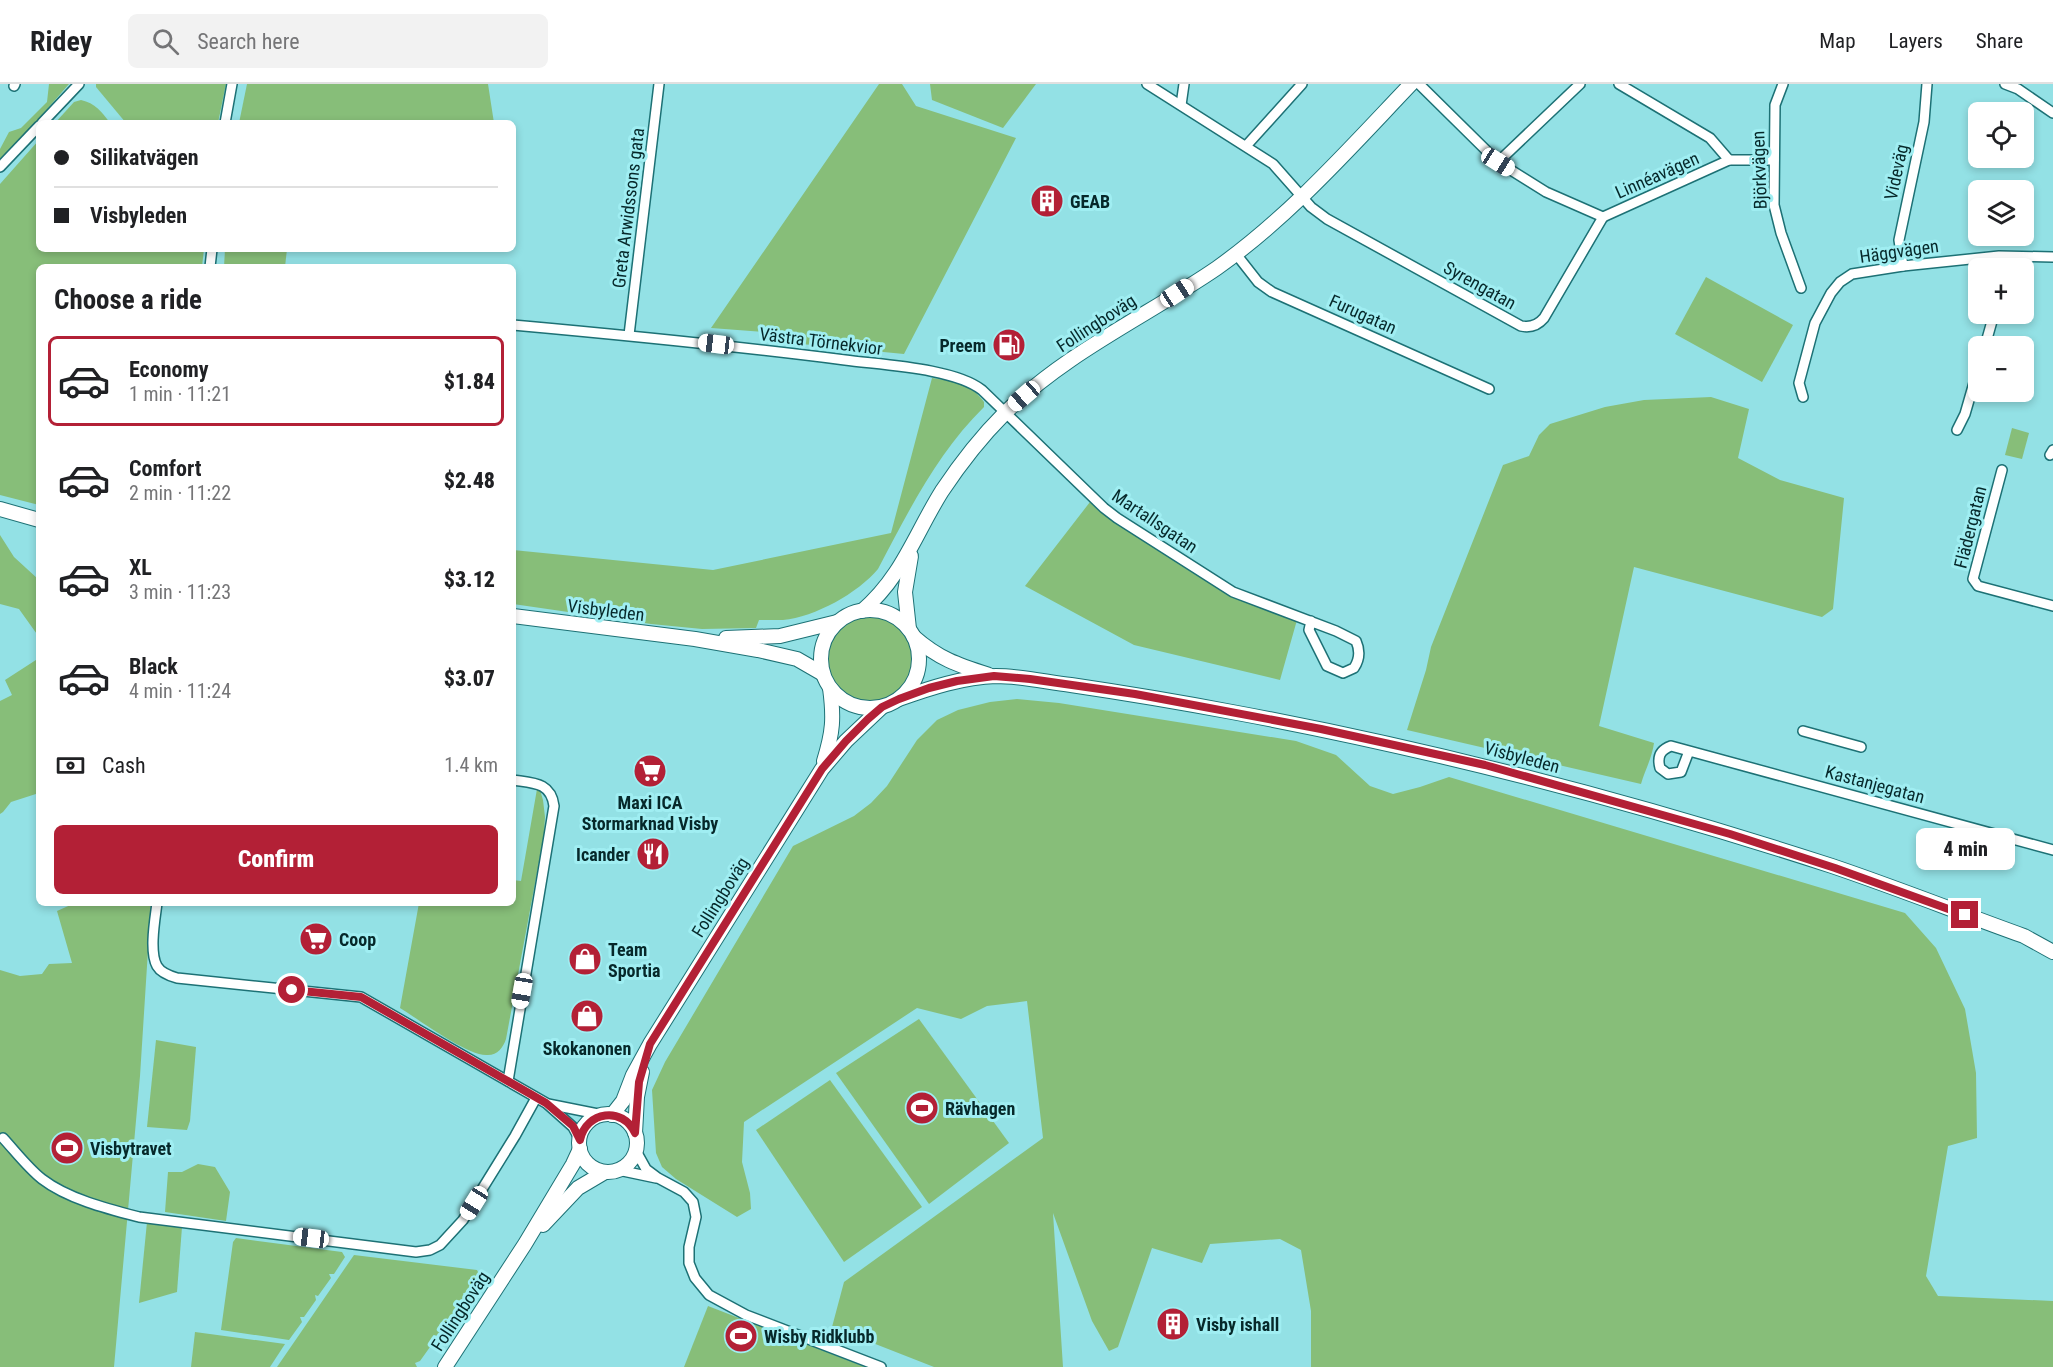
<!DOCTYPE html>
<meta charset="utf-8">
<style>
:root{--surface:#fff;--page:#f2f2f2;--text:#202124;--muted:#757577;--line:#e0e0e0;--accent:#b32036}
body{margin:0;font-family:"Roboto Condensed",sans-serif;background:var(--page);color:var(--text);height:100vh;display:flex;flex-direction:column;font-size:22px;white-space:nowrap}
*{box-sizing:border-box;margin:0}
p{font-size:20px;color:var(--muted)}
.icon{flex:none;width:33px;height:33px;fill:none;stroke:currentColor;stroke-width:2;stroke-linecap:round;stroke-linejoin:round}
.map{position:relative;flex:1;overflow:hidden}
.panel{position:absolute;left:36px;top:180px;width:480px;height:642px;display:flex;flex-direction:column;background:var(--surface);border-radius:9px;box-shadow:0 3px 9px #0003}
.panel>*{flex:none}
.top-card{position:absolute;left:36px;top:36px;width:480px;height:132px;border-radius:9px;box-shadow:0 3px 9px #0003;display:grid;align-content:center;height:132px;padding:0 18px;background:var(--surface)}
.tools{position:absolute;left:1968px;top:18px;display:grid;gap:12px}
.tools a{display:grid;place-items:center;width:66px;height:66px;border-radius:9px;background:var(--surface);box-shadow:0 3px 9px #0003;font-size:30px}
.end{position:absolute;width:27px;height:27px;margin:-14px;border:8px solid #b32036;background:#fff;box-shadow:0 0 0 3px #fff}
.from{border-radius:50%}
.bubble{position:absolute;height:42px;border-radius:9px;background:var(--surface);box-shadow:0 3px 9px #0003;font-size:20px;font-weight:800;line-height:42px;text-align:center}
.car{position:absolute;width:18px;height:36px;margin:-18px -9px;border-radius:8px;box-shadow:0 0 4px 2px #0007;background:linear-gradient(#fff 24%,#345 0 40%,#fff 0 76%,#345 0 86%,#fff 0)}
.top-card b{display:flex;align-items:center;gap:21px;height:57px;font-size:22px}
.top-card b+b{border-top:2px solid var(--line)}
.top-card i{width:15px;height:15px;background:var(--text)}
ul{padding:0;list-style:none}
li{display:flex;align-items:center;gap:18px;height:90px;margin:0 12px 9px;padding:0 6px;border:3px solid transparent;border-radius:9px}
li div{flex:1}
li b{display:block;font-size:22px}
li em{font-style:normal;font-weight:800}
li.current{border-color:var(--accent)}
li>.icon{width:54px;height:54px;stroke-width:1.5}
h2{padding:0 18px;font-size:27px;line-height:72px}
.pay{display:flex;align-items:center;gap:15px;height:66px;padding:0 18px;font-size:22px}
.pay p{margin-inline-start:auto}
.cta{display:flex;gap:12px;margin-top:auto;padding:12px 18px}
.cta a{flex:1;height:69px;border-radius:9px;background:var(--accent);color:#fff;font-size:24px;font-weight:800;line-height:69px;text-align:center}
header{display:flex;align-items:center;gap:36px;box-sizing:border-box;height:84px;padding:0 30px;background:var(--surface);border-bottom:2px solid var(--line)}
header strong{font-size:28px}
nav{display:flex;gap:33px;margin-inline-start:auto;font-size:21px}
.search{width:420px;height:54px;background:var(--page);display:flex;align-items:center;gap:15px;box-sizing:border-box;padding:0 21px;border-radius:9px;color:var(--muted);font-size:22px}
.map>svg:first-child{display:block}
.green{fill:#87be79}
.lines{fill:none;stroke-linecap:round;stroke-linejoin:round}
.minor-casing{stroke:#1d7175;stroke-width:12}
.secondary-casing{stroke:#1d7175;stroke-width:16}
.minor{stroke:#fff;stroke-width:9}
.secondary{stroke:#fff;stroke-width:14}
.route{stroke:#b32036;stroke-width:8}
.labels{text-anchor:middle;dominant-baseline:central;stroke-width:6;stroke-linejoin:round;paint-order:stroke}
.street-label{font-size:18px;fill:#06282a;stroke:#a0eef2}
.poi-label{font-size:18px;font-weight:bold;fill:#06282a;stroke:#a0eef2;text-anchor:start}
</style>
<header>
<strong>Ridey</strong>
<div class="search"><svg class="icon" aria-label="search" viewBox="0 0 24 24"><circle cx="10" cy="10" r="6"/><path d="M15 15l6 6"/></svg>Search here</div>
<nav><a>Map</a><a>Layers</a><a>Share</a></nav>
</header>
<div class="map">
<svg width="2053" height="1283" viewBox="0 0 2053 1283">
<rect width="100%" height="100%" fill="#93e1e5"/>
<g class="green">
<polygon points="49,0 69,0 0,79 0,65 9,48 21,44 47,18"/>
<polygon points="96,0 226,0 218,39 126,39 96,3"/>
<polygon points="247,0 488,0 494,39 239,39"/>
<polygon points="879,0 902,0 916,22 1016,54 904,270 791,259 777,249 711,244"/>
<polygon points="930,0 1036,0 1003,44 932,16"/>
<path d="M81 16C95 19 102 28 110 39H55L74 18Z"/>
<polygon points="39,56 39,165 204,165 202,183 39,183 39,421 0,411 0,100"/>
<polygon points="225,165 287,165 285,183 224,183"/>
<polygon points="1706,193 1793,241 1762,298 1675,250"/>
<path d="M932 294C953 297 972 300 984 318V323C938 368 908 428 878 485 858 509 815 533 783 536 775 536 767 536 759 536L756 544 702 545 651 540 513 520V466L713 486 891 449Z"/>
<path d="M1711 313 1749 325 1738 374 1780 396 1844 414 1833 525 1822 533 1634 483 1599 642 1654 659C1652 674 1645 686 1641 700L1407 646 1426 586 1431 563 1503 381 1529 372 1539 351 1550 340 1605 323 1644 316Z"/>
<polygon points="2012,344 2029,349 2022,375 2005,371"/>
<polygon points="1090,418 1103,430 1235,513 1297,536 1280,596 1134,561 1025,502"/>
<polygon points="0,451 14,473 38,495 39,553 19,525 0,520"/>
<circle cx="870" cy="575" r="42"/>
<polygon points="39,574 39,709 11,718 3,728 0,730 0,617 12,611 5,596"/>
<polygon points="1017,615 1059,619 1296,657 1336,671 1370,702 1393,710 1420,703 1449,693 1905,829 1936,864 1965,925 1976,989 1977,1054 1948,1062 1926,1192 1938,1212 2053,1217 2053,1283 1311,1283 1311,1227 1301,1166 1280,1155 1210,1160 1202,1179 1152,1164 1118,1263 1109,1267 1092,1237 1053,1129 1063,1283 934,1283 832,1243 844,1198 1043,1054 1027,917 987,922 961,935 917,924 744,1038 742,1078 750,1109 751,1125 737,1133 676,1095 662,1083 656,1069 652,1006 665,978 793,762 854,732 871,719 887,702 917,656 937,636 958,626 990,618"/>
<path d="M537 705 540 706 543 716 545 733 544 751 506 955C503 964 497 972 486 971 466 971 418 935 400 924L419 819H513V796L521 797Z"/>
<polygon points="75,819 151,819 140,992 114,1283 0,1283 0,886 20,892 42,890 49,880 72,879 57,827"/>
<polygon points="919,935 1009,1059 929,1120 836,989"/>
<polygon points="156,956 196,963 190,1037 187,1046 147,1043"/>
<polygon points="830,996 922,1123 844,1178 756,1046"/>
<polygon points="198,1080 215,1083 230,1108 226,1137 165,1128 168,1088 182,1088"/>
<polygon points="147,1138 182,1143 177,1208 139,1219"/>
<polygon points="236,1154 342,1168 345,1173 334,1190 329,1190 331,1194 318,1212 315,1211 316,1216 304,1233 300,1233 302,1238 289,1256 221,1246 233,1158"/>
<polygon points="354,1171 477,1186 479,1190 468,1209 463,1209 465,1213 439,1252 433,1251 435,1256 420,1277 415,1279 417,1283 277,1283"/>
<polygon points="708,1222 865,1283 684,1283"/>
<polygon points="195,1248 285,1260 270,1283 191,1283"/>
</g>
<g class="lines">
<g class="minor-casing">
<g id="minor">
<path d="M1147 0 1273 80 1311 123 1327 135 1521 242C1530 244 1538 241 1544 234L1603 133"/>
<polyline points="1419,0 1498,78 1546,108 1603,133 1729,76 1774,76"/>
<polyline points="1619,0 1710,54 1729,76"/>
<polyline points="1783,0 1775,21 1774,121 1781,149 1801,204"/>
<polyline points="2005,0 2018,5 2053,29"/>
<polyline points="14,2 15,0"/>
<polyline points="1181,21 1184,0"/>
<polyline points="42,39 79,0"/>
<polyline points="225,39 232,0"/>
<polyline points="1246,62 1302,0"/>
<polyline points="1498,78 1580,0"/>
<polyline points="0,83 39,42"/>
<polyline points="1236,170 1258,198 1272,208 1489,305"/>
<polyline points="1903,182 1899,156 1924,38 1927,0"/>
<polyline points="210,183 212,165"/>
<path d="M513 241C624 251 734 262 845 276 882 281 954 284 982 306L1104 424 1117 434 1233 508 1336 547 1356 557C1360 566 1360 575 1354 584L1343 589 1327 582 1309 546 1311 537"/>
<polyline points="629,251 659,0"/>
<polyline points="1985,262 1994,230"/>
<polyline points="1803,313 1799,299 1815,239 1831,209 1840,198 1852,190 1903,182 1999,172 2053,173"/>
<polyline points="1957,346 1965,330 1978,285"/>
<polyline points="2050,371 2053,366"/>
<polyline points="2002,386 1973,495 1978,502 2053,522"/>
<polyline points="1803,647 1861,663"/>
<path d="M1689 667 1681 688 1668 690 1660 684C1657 673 1660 666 1671 662L2053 766"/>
<path d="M157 819C155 835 149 868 157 882 161 889 170 892 177 894L361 913 546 1019 573 1043 580 1056"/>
<path d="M508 997 554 722C551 698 533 699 513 696"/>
<polyline points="548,1020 603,1031"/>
<path d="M3 1054C15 1067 28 1084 42 1095 68 1115 108 1125 139 1133L416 1168 430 1166 440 1161 463 1136 515 1052 536 1014"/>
<polyline points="636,1067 646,1085 658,1094 684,1108 693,1118 696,1133 689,1163 689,1179 695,1194 709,1211 746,1231 881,1283"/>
<polyline points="618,1086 656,1094"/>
</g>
</g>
<g class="secondary-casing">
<g id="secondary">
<polyline points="0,425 39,436"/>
<circle cx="870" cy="575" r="49"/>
<path d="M862 527C902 493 915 450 942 407 960 380 981 353 1004 330 1065 269 1147 232 1217 184 1290 132 1349 65 1411 0"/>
<polyline points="513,532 695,555 758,566 797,575 823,590"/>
<polyline points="909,545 905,508 911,472"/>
<path d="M914 553C939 575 958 581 989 591"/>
<polyline points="726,554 780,552 837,538"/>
<path d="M899 615C930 604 963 593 996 592 1021 592 1046 598 1071 601 1125 609 1179 618 1232 628 1436 666 1635 718 1832 782 1897 804 1960 829 2024 852L2053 868"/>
<path d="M824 677C833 648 834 634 830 604"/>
<circle cx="608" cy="1059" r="29"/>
<polyline points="612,1031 623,1017 633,991 650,960 822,685 846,657 882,623"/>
<polyline points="635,1049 637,1013 642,988"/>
<polyline points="543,1141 578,1104 605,1088"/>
<polyline points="445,1283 525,1160 573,1080 580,1065"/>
</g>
</g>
<use href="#minor" class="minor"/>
<use href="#secondary" class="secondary"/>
</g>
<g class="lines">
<path class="route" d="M292 906 361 913 546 1019 573 1042 580 1056C586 1027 623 1022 635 1049L639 998 650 960 822 685 846 657 868 635 882 623 899 615 929 604 957 597 994 592 1030 595 1135 610 1321 645 1485 681 1730 750 1835 784 1965 831"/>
</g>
<defs>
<g id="building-disc" transform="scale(1.725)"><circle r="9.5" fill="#b32036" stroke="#a0eef2"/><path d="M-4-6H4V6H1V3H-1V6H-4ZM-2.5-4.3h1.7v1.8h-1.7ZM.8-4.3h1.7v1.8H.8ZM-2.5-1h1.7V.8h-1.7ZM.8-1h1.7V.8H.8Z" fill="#fff"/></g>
<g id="fuel-disc" transform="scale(1.725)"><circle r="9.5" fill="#b32036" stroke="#a0eef2"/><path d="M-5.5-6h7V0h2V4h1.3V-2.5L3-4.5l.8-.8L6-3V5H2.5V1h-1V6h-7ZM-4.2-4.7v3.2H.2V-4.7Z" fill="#fff"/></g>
<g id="supermarket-disc" transform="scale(1.725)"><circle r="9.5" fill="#b32036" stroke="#a0eef2"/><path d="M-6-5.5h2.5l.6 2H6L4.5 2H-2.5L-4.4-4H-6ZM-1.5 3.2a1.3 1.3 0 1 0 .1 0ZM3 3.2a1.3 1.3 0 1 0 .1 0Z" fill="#fff"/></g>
<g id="restaurant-disc" transform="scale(1.725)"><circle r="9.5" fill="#b32036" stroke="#a0eef2"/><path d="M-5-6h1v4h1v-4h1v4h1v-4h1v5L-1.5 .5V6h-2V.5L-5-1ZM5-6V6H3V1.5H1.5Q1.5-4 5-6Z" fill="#fff"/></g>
<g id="shop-disc" transform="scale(1.725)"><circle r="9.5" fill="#b32036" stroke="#a0eef2"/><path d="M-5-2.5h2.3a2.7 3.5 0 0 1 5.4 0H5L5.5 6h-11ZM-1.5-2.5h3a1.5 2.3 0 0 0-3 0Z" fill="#fff"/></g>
<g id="stadium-disc" transform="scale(1.725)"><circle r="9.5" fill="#b32036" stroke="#a0eef2"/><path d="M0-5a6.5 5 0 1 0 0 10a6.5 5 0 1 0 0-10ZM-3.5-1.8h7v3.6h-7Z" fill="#fff"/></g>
</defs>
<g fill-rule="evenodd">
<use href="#building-disc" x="1047" y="117"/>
<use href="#fuel-disc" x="1009" y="261"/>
<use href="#supermarket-disc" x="650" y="687"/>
<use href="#restaurant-disc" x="653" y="770"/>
<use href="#supermarket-disc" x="316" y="855"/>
<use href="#shop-disc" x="585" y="875"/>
<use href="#shop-disc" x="587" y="932"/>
<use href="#stadium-disc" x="922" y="1024"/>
<use href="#stadium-disc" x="67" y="1064"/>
<use href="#building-disc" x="1173" y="1240"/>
<use href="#stadium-disc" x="741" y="1252"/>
</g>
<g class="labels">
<g class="street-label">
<text transform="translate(1759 86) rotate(-92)">Björkvägen</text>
<text transform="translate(1896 88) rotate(-78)">Videväg</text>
<text transform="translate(1657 91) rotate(-24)">Linnéavägen</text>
<text transform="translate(628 124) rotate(-83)">Greta Arwidssons gata</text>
<text transform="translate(1899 167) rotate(-8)">Häggvägen</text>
<text transform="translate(1480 201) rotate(29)">Syrengatan</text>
<text transform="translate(1363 230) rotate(24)">Furugatan</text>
<text transform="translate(1096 239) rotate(-33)">Follingboväg</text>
<text transform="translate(821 257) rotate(7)">Västra Törnekvior</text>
<text transform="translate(1155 437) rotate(34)">Martallsgatan</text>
<text transform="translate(1970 443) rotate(-76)">Flädergatan</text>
<text transform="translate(606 526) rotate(7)">Visbyleden</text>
<text transform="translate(1522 673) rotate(15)">Visbyleden</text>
<text transform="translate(1875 700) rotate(15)">Kastanjegatan</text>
<text transform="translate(720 813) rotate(-58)">Follingboväg</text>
<text transform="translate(460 1227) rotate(-57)">Follingboväg</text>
</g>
<g class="poi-label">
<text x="1070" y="117">GEAB</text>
<text x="986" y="261" text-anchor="end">Preem</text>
<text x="650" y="718" text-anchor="middle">Maxi ICA<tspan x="650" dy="21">Stormarknad Visby</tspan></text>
<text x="630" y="770" text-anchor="end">Icander</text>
<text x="339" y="855">Coop</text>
<text x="608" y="865">Team<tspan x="608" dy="21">Sportia</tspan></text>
<text x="587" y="964" text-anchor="middle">Skokanonen</text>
<text x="945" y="1024">Rävhagen</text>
<text x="90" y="1064">Visbytravet</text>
<text x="1196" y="1240">Visby ishall</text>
<text x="764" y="1252">Wisby Ridklubb</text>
</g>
</g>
</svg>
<div class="tools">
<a><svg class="icon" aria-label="locate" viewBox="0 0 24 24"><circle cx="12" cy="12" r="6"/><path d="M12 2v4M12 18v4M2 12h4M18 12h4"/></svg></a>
<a><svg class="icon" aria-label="layers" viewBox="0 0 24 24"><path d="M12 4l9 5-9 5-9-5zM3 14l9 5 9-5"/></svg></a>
<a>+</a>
<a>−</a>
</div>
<i class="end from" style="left:292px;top:906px"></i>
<i class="end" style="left:1965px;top:831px"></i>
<div class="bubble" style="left:1916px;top:744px;width:99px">4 min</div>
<i class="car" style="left:1498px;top:78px;rotate:122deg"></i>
<i class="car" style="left:1177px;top:209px;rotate:57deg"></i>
<i class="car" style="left:716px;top:260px;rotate:277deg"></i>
<i class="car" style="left:1024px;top:312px;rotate:229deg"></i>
<i class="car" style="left:522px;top:907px;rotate:190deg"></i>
<i class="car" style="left:474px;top:1119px;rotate:212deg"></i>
<i class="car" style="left:311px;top:1154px;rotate:277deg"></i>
<div class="top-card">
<b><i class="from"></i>Silikatvägen</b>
<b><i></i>Visbyleden</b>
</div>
<section class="panel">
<h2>Choose a ride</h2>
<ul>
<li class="current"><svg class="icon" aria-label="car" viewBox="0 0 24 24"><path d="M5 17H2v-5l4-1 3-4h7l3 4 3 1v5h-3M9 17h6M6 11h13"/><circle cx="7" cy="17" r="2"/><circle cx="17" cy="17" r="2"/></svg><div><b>Economy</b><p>1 min · 11:21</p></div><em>$1.84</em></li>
<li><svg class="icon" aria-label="car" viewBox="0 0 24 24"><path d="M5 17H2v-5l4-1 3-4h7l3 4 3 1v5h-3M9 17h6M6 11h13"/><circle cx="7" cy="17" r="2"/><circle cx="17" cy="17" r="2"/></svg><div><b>Comfort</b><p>2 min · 11:22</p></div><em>$2.48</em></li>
<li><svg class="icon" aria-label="car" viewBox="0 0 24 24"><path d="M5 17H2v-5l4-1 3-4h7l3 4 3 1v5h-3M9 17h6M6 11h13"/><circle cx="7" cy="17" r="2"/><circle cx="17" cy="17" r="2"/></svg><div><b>XL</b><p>3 min · 11:23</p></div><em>$3.12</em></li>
<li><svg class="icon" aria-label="car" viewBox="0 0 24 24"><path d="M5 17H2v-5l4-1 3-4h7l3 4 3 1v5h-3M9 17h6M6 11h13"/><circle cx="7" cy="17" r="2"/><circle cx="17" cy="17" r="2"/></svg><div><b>Black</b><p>4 min · 11:24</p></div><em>$3.07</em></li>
</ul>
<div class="pay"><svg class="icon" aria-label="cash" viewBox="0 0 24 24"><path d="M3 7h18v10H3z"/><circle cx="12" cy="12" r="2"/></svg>Cash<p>1.4 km</p></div>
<div class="cta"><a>Confirm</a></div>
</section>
</div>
